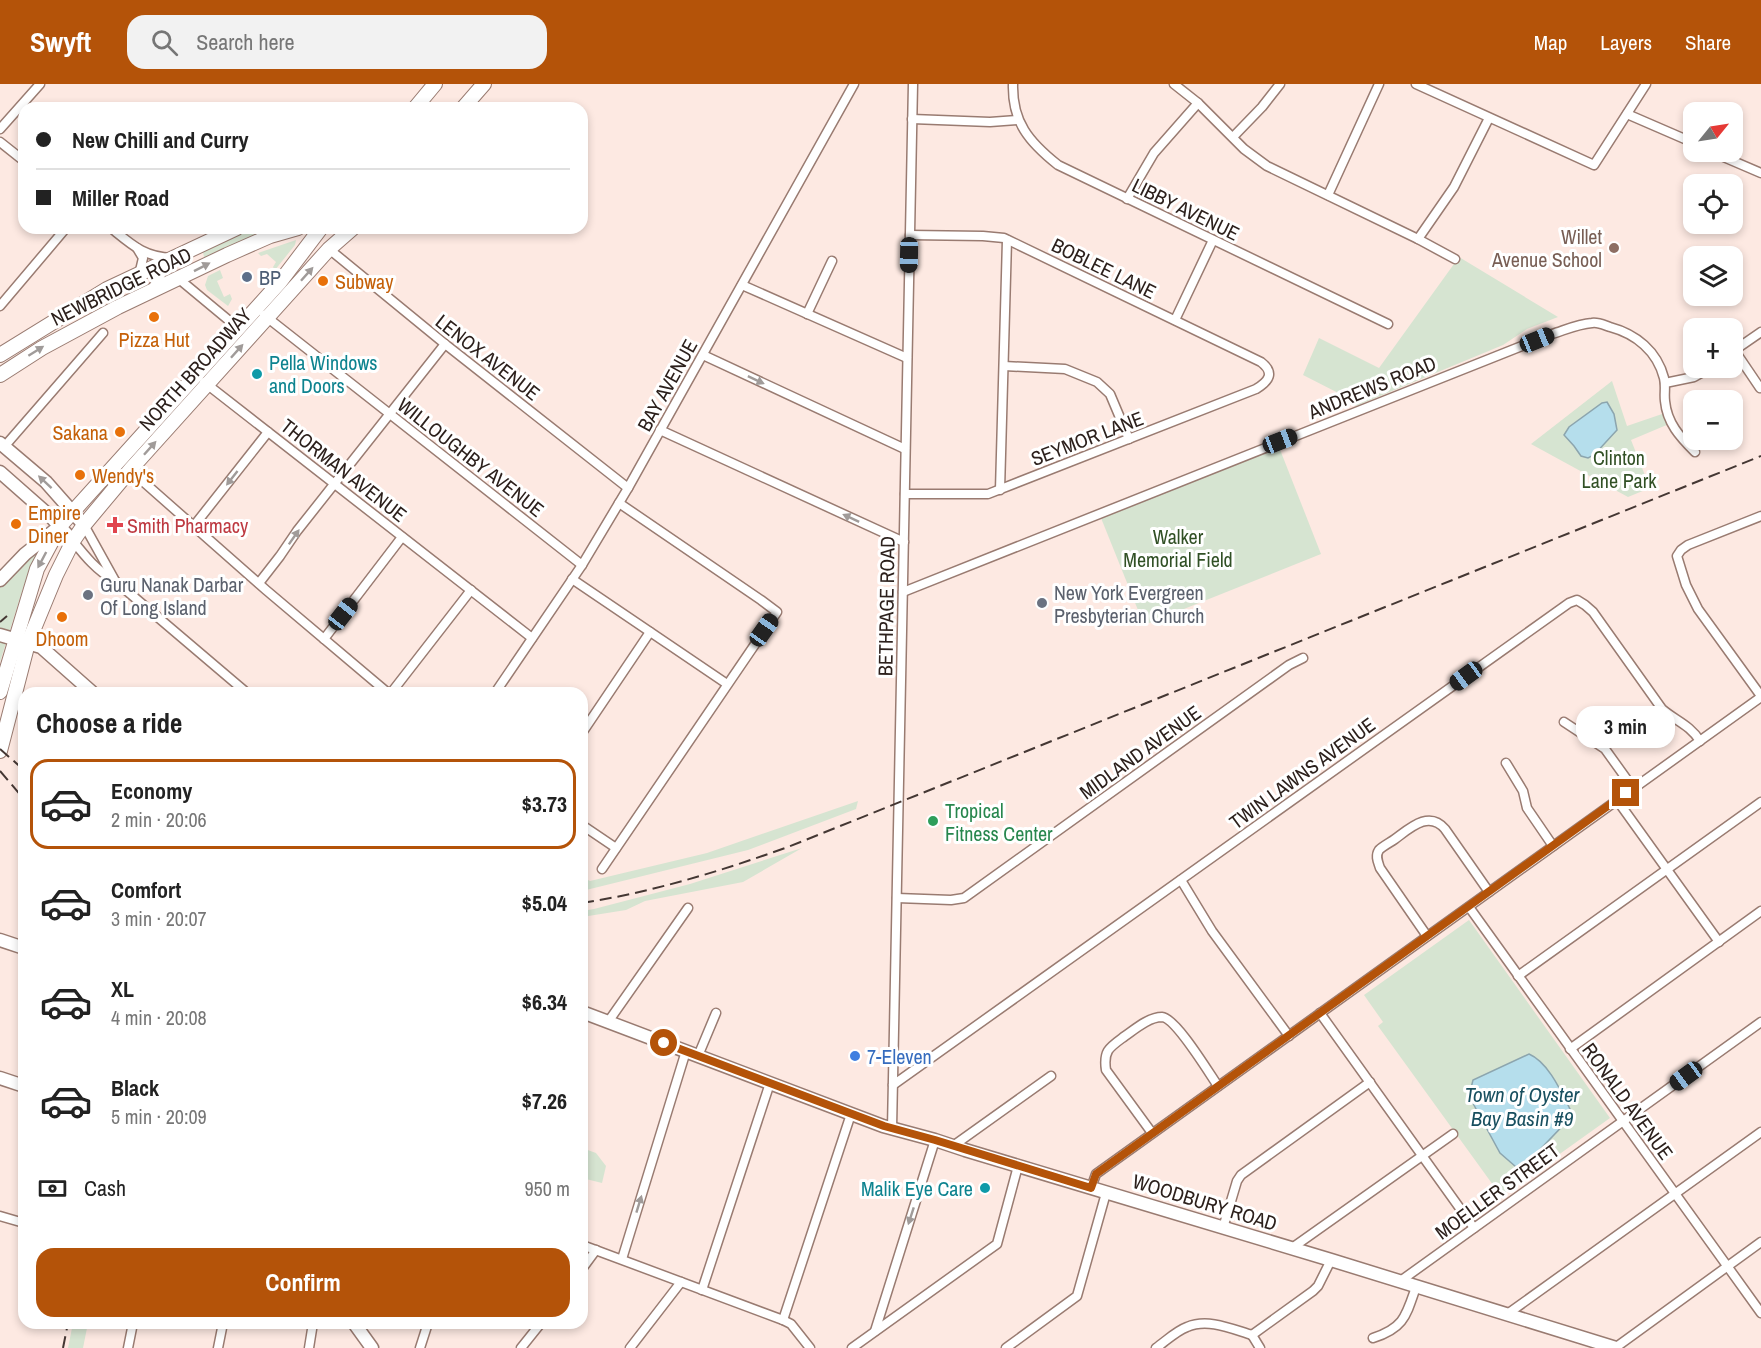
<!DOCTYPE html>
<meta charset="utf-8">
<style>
:root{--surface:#fff;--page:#f2f2f2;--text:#222;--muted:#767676;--line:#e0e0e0;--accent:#b45309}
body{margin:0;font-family:"Archivo Narrow",sans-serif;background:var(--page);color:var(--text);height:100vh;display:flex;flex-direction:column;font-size:22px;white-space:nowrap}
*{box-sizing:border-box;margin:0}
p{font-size:20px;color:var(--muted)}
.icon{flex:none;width:33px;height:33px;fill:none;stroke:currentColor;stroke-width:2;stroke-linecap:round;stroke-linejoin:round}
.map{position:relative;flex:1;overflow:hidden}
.drawer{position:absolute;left:18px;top:603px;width:570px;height:642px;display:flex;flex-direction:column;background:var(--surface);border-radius:18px;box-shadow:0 3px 9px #0003}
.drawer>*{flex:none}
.hud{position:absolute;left:18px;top:18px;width:570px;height:132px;border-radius:18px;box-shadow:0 3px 9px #0003;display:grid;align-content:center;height:132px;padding:0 18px;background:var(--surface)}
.needle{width:39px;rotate:60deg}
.controls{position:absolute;left:1683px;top:18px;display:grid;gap:12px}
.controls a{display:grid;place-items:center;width:60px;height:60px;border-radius:12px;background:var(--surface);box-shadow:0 3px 9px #0003;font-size:30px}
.end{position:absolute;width:27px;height:27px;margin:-14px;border:8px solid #b45309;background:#fff;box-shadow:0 0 0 3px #fff}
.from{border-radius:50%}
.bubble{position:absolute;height:42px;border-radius:18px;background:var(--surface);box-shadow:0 3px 9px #0003;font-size:20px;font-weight:800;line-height:42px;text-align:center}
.car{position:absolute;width:18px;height:36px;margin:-18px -9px;border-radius:8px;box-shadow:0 0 4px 2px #0007;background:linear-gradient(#222 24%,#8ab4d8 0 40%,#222 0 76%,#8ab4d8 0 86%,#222 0)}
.hud b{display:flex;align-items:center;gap:21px;height:57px;font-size:22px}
.hud b+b{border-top:2px solid var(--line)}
.hud i{width:15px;height:15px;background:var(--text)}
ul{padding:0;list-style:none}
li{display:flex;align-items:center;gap:18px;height:90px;margin:0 12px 9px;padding:0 6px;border:3px solid transparent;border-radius:18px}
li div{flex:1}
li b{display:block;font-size:22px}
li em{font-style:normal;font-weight:800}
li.active{border-color:var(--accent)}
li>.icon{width:54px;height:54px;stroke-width:1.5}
h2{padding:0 18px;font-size:27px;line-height:72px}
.pay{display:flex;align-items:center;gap:15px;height:66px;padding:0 18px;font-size:22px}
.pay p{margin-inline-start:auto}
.cta{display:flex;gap:12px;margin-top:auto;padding:12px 18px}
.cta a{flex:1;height:69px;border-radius:18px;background:var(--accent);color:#fff;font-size:24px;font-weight:800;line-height:69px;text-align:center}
header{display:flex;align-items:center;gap:36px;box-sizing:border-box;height:84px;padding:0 30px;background:var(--accent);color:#fff}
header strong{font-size:28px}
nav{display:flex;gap:33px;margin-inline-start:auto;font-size:21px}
.search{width:420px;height:54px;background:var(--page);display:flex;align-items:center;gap:15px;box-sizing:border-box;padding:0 21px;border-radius:18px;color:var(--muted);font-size:22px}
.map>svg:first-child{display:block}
.green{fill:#d6e4d1}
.water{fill:#b5deec;stroke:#8ca5ae;stroke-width:1.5}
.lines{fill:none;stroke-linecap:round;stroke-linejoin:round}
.street-casing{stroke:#997b71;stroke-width:11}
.secondary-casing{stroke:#997b71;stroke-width:15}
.primary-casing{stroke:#997b71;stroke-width:16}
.street{stroke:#fff;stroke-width:8}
.secondary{stroke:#fff;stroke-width:12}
.primary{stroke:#fff;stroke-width:14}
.rail{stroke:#443733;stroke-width:2;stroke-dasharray:12 6;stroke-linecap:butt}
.oneway{fill:#a09b99}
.route{stroke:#b45309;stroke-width:8}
.education-dot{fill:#8d6e63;stroke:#fff;stroke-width:2}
.service-dot{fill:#5c6f8a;stroke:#fff;stroke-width:2}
.food-dot{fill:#e8710a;stroke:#fff;stroke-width:2}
.culture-dot{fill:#0f9aa8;stroke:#fff;stroke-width:2}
.health-dot{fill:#e0444e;stroke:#fff;stroke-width:2}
.worship-dot{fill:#6b7280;stroke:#fff;stroke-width:2}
.leisure-dot{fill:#2e9e5b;stroke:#fff;stroke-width:2}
.shop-dot{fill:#3f7fe0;stroke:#fff;stroke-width:2}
.labels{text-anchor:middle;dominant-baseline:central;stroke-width:6;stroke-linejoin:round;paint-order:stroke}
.street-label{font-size:20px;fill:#2c201c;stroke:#fff}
.education-label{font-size:20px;fill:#785e54;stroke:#fff;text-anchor:end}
.service-label{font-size:20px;fill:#4e5e75;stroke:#fff;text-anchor:start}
.food-label{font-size:20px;fill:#c56008;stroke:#fff;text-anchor:start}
.culture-label{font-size:20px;fill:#0d838f;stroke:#fff;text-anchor:start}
.park-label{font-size:20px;fill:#315025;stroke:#fff}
.health-label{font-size:20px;fill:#be3a42;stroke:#fff;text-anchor:start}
.worship-label{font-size:20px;fill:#5b616d;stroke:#fff;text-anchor:start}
.leisure-label{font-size:20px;fill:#27864d;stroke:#fff;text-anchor:start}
.shop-label{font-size:20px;fill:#366cbe;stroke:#fff;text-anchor:start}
.water-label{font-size:21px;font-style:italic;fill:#184f5f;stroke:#fff}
</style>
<header>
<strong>Swyft</strong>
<div class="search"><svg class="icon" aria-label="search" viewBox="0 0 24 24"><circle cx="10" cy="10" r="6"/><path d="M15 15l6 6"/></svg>Search here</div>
<nav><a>Map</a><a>Layers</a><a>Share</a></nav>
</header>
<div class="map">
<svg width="1761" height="1264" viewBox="0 0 1761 1264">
<rect width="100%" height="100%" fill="#fde9e2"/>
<g class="green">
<polygon points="254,144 282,144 207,174 204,173 203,168"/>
<polygon points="296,156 295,161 275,186 273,183 276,178 267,170 261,172 258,169"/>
<polygon points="1459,173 1558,233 1527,245 1503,261 1356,322 1352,316 1303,291 1319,254 1379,284"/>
<polygon points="220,186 223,194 217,197 224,213 230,210 232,215 228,222 207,206 205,201 208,192"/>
<polygon points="1612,297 1627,342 1665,329 1669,340 1631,356 1650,404 1628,413 1531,360"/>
<polygon points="1279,363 1321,470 1144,541 1099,429"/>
<polygon points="49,453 30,487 23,504 0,578 0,500"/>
<polygon points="858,717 856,725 748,766 582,807 582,793 590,797 707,769"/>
<polygon points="802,764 743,798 645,817 626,826 582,833 582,827 594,825 690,800"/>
<polygon points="1469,836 1610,1034 1501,1112 1378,942 1383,938 1364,911"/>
<polygon points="582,1064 596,1069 606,1082 602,1099 582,1094"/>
<polygon points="73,1239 88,1239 83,1264 68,1264"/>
</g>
<g class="water">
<polygon points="1607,318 1614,330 1617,346 1594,371 1588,374 1581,372 1574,362 1564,351 1569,343 1602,319"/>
<path d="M1529 970C1550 979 1563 1012 1573 1031L1527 1079 1516 1083 1500 1069 1469 1012 1473 996Z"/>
</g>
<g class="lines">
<g class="street-casing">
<g id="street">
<path d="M1013 0C1012 38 1029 58 1058 81L1388 240"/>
<polyline points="1174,0 1198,19 1244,65 1267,82 1418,155 1455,175"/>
<polyline points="1416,0 1594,81 1646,0"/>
<polyline points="1627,30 1694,59"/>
<polyline points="912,35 990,38 1017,36"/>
<polyline points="0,45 40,0"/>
<polyline points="1233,53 1262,23 1280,0"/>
<polyline points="0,58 24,77"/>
<polyline points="1712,68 1761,89"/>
<polyline points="1328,111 1379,0"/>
<polyline points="1127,115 1154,69 1198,19"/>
<path d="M111 144C132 161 144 173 172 174L151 206"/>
<polyline points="1418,155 1454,103 1489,34"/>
<polyline points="137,164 143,174 139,191"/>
<polyline points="329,165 445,260 628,404"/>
<polyline points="179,195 238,244"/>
<polyline points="742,201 907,274"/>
<polyline points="0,222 66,144"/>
<polyline points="807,230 832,177"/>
<polyline points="264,231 582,481"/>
<polyline points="1175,236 1213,156"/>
<polyline points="1735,267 1760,304"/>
<polyline points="1732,268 1761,248"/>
<polyline points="703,271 905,365"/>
<polyline points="1004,282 1065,285 1097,298 1110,310 1129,355"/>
<polyline points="204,298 532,554"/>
<polyline points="1665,299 1694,293 1710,284"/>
<polyline points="660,346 904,458"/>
<polyline points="4,363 103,249"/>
<polyline points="130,386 266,506 388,609"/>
<polyline points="1000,406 1007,156"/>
<path d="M905 410H988L1256 305C1269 297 1275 289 1261 278L1004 154 983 152 910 151"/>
<polyline points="1761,432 1688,461 1681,466 1677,472 1686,501 1698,525 1761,612"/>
<polyline points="84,441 114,495"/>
<polyline points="193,443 268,348"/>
<path d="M73 457C85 472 97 487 114 496L247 609"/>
<polyline points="572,495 727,600"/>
<polyline points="259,499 280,472 297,447 445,260"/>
<path d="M903 508 1552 250C1565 246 1578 240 1592 239 1598 238 1604 241 1610 243 1636 250 1657 267 1664 294 1666 302 1664 310 1665 317 1667 339 1680 353 1695 368"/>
<polyline points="324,555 402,453"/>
<polyline points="15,609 24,617"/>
<polyline points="391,609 471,506"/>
<polyline points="495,609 582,481 628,404 854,0"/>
<polyline points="1564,638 1605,665 1633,704"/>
<polyline points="582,649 650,548"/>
<polyline points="1506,679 1523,707 1527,724 1553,762"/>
<polyline points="1617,716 1719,858"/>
<polyline points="582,741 616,764"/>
<polyline points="602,785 777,528 761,516 619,419"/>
<polyline points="1181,796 1212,847 1289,952"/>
<polyline points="897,814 951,816 964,814 1289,581 1303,574"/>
<polyline points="1469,823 1761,1229"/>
<path d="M1427 852 1380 784C1378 778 1375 772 1379 766 1383 762 1391 758 1395 755 1410 744 1429 726 1445 745L1489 808"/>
<polyline points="1518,892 1761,718"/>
<polyline points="1320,929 1474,1144"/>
<polyline points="608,938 688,824"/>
<polyline points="1570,965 1761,827"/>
<polyline points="698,972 716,929"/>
<path d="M893 1001 1569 519 1577 516 1585 521 1593 528 1662 625C1676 637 1690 641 1700 657"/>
<polyline points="892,1045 913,0"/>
<path d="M1152 1049 1106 986C1103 966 1110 963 1125 952 1135 945 1149 933 1162 933 1176 934 1209 989 1218 1002"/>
<polyline points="953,1062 1051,992"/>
<polyline points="1091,1104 1096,1090 1761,613"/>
<polyline points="0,1132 24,1139"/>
<polyline points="1223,1144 1237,1097 1241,1091 1370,998"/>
<polyline points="582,1161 783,1236 791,1240 810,1264"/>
<polyline points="1292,1164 1453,1050"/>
<polyline points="622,1175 686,967"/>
<polyline points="582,1185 596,1166"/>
<polyline points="1399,1198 1761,938"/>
<polyline points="702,1206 770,999"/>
<polyline points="1506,1231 1761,1048"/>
<polyline points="783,1236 851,1030"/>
<polyline points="875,1247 935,1056"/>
<polyline points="1252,1251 1313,1207 1318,1202 1331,1176"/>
<polyline points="1252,1251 1260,1264"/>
<path d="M1373 1254C1404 1244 1406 1232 1416 1203"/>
<polyline points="128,1264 133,1239"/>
<polyline points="218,1264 223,1239"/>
<polyline points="309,1264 313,1239"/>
<polyline points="420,1264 428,1239"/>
<polyline points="521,1264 541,1239"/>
<polyline points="630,1264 681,1198"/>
<polyline points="852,1264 997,1160 1018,1082"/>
<polyline points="1006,1264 1077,1212 1106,1109"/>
<path d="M1156 1264C1166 1257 1176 1247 1187 1243 1208 1234 1232 1245 1252 1251"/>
<polyline points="1615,1264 1761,1158"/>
</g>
</g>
<g class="secondary-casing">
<g id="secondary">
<polyline points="0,359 46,398 84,441"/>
<polyline points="0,388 51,433 73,457"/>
<polyline points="0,496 25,470 60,442"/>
<polyline points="0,551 41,563 93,609"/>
<polyline points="0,856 24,864"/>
<polyline points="582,928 883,1042 935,1056 965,1066 1331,1176 1616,1264"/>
<polyline points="0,994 24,1002"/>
<polyline points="354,1239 372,1264"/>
</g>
</g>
<g class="primary-casing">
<g id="primary">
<polyline points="415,24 435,0"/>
<polyline points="463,24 484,0"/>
<polyline points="0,271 107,205 237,144"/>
<polyline points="0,291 42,264 118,223 227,171 270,152 298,144"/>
<polyline points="0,608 37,485 60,442 280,198 321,144"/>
<polyline points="0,667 28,559 56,491 73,457 84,441 130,386 329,165 353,144"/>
</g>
</g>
<use href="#street" class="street"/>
<use href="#secondary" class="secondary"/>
<use href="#primary" class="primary"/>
<g class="rail">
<polyline points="0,538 7,532"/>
<polyline points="0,665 24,686"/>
<polyline points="0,687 24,715"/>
<path d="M582 819C653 808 721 787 788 763L1761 372"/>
<polyline points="63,1264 68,1239"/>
</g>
</g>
<defs><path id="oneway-solid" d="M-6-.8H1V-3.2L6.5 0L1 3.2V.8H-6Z" transform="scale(1.5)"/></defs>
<g class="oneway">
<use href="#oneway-solid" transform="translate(202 183) rotate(-27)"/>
<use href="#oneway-solid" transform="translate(307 190) rotate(-48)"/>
<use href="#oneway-solid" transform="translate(36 267) rotate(-32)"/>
<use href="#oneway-solid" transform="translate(237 267) rotate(-48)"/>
<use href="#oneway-solid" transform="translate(756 296) rotate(25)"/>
<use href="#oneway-solid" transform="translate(150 364) rotate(-48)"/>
<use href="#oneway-solid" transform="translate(232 394) rotate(128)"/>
<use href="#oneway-solid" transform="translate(45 398) rotate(-137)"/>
<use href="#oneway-solid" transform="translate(851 434) rotate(-155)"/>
<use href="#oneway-solid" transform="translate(294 453) rotate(-55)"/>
<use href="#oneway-solid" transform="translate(42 476) rotate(118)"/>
<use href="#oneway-solid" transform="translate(639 1120) rotate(-73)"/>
<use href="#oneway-solid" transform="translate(911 1132) rotate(108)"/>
</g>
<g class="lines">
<polyline class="route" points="664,959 884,1042 935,1056 1091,1104 1096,1090 1626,709"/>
</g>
<circle class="education-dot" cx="1614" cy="164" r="6"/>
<circle class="service-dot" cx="247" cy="193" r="6"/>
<g class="food-dot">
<circle cx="323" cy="197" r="6"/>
<circle cx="154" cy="233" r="6"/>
<circle cx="120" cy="348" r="6"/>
<circle cx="80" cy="391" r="6"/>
<circle cx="16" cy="440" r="6"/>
<circle cx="62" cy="533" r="6"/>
</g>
<g class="culture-dot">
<circle cx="257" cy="290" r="6"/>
<circle cx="985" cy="1104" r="6"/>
</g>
<path class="health-dot" d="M112 432h6v6h6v6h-6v6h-6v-6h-6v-6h6z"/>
<g class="worship-dot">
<circle cx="88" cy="511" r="6"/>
<circle cx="1042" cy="519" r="6"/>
</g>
<circle class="leisure-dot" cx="933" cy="737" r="6"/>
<circle class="shop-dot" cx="855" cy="972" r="6"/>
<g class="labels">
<g class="street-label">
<text transform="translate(1186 125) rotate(26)">LIBBY AVENUE</text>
<text transform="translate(1104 184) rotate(26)">BOBLEE LANE</text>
<text transform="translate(121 202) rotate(-26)">NEWBRIDGE ROAD</text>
<text transform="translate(488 273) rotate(38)">LENOX AVENUE</text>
<text transform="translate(195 285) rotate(-48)">NORTH BROADWAY</text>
<text transform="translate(667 301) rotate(-61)">BAY AVENUE</text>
<text transform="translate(1372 303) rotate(-22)">ANDREWS ROAD</text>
<text transform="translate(1087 354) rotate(-21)">SEYMOR LANE</text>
<text transform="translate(471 373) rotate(38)">WILLOUGHBY AVENUE</text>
<text transform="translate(344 386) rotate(38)">THORMAN AVENUE</text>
<text transform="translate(886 522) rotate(-89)">BETHPAGE ROAD</text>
<text transform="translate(1140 668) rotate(-36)">MIDLAND AVENUE</text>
<text transform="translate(1302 689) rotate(-36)">TWIN LAWNS AVENUE</text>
<text transform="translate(1628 1017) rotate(54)">RONALD AVENUE</text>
<text transform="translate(1497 1107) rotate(-36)">MOELLER STREET</text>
<text transform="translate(1205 1118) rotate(17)">WOODBURY ROAD</text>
</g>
<g class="education-label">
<text x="1602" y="152">Willet<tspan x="1602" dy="23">Avenue School</tspan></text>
</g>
<g class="service-label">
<text x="259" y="193">BP</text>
</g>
<g class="food-label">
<text x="335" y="197">Subway</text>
<text x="154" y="255" text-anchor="middle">Pizza Hut</text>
<text x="108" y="348" text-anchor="end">Sakana</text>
<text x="92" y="391">Wendy's</text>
<text x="28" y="428">Empire<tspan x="28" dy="23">Diner</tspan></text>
<text x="62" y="554" text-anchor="middle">Dhoom</text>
</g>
<g class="culture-label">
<text x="269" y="278">Pella Windows<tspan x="269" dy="23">and Doors</tspan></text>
<text x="973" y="1104" text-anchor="end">Malik Eye Care</text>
</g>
<g class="park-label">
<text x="1619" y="373">Clinton<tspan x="1619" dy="23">Lane Park</tspan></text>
<text x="1178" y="452">Walker<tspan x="1178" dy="23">Memorial Field</tspan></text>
</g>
<g class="health-label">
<text x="127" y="441">Smith Pharmacy</text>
</g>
<g class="worship-label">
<text x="100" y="500">Guru Nanak Darbar<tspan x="100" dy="23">Of Long Island</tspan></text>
<text x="1054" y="508">New York Evergreen<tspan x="1054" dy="23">Presbyterian Church</tspan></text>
</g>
<g class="leisure-label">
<text x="945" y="726">Tropical<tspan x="945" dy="23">Fitness Center</tspan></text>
</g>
<g class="shop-label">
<text x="867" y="972">7-Eleven</text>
</g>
<g class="water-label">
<text x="1522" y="1010">Town of Oyster<tspan x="1522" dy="24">Bay Basin #9</tspan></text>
</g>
</g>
</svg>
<div class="controls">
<a><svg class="needle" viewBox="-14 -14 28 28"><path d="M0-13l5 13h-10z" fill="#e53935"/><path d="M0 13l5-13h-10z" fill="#767676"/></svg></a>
<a><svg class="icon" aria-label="locate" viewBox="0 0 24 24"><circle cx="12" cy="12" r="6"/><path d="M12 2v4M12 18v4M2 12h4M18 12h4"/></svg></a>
<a><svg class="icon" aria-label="layers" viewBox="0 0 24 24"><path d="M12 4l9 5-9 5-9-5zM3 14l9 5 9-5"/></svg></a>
<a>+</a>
<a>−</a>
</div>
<i class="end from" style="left:664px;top:959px"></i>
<i class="end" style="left:1626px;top:709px"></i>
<div class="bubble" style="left:1576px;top:622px;width:99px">3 min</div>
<i class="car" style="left:909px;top:171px;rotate:181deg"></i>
<i class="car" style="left:1537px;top:256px;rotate:68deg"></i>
<i class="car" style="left:1280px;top:357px;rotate:69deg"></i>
<i class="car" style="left:343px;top:530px;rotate:38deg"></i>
<i class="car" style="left:764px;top:546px;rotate:35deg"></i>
<i class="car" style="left:1466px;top:592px;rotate:234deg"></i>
<i class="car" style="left:1686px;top:992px;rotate:234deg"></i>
<div class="hud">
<b><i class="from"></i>New Chilli and Curry</b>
<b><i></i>Miller Road</b>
</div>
<section class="drawer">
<h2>Choose a ride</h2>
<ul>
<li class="active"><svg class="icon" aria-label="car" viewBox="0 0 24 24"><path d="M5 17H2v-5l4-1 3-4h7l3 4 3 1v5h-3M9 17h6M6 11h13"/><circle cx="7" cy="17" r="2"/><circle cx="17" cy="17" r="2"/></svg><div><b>Economy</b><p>2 min · 20:06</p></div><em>$3.73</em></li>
<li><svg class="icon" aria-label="car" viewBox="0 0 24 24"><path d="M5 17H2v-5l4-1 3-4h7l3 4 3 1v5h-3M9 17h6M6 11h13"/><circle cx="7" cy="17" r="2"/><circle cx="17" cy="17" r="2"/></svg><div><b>Comfort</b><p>3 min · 20:07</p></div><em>$5.04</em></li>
<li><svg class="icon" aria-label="car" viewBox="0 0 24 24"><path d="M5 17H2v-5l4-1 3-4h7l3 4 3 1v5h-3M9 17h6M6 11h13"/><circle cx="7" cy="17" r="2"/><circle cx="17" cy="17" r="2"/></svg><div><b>XL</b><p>4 min · 20:08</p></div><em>$6.34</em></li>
<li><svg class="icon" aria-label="car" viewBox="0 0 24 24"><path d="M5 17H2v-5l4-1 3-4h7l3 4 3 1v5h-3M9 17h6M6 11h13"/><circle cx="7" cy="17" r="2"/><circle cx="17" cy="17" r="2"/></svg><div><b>Black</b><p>5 min · 20:09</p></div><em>$7.26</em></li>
</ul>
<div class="pay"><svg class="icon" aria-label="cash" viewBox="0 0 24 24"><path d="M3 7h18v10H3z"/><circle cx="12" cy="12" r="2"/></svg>Cash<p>950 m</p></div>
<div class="cta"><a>Confirm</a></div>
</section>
</div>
